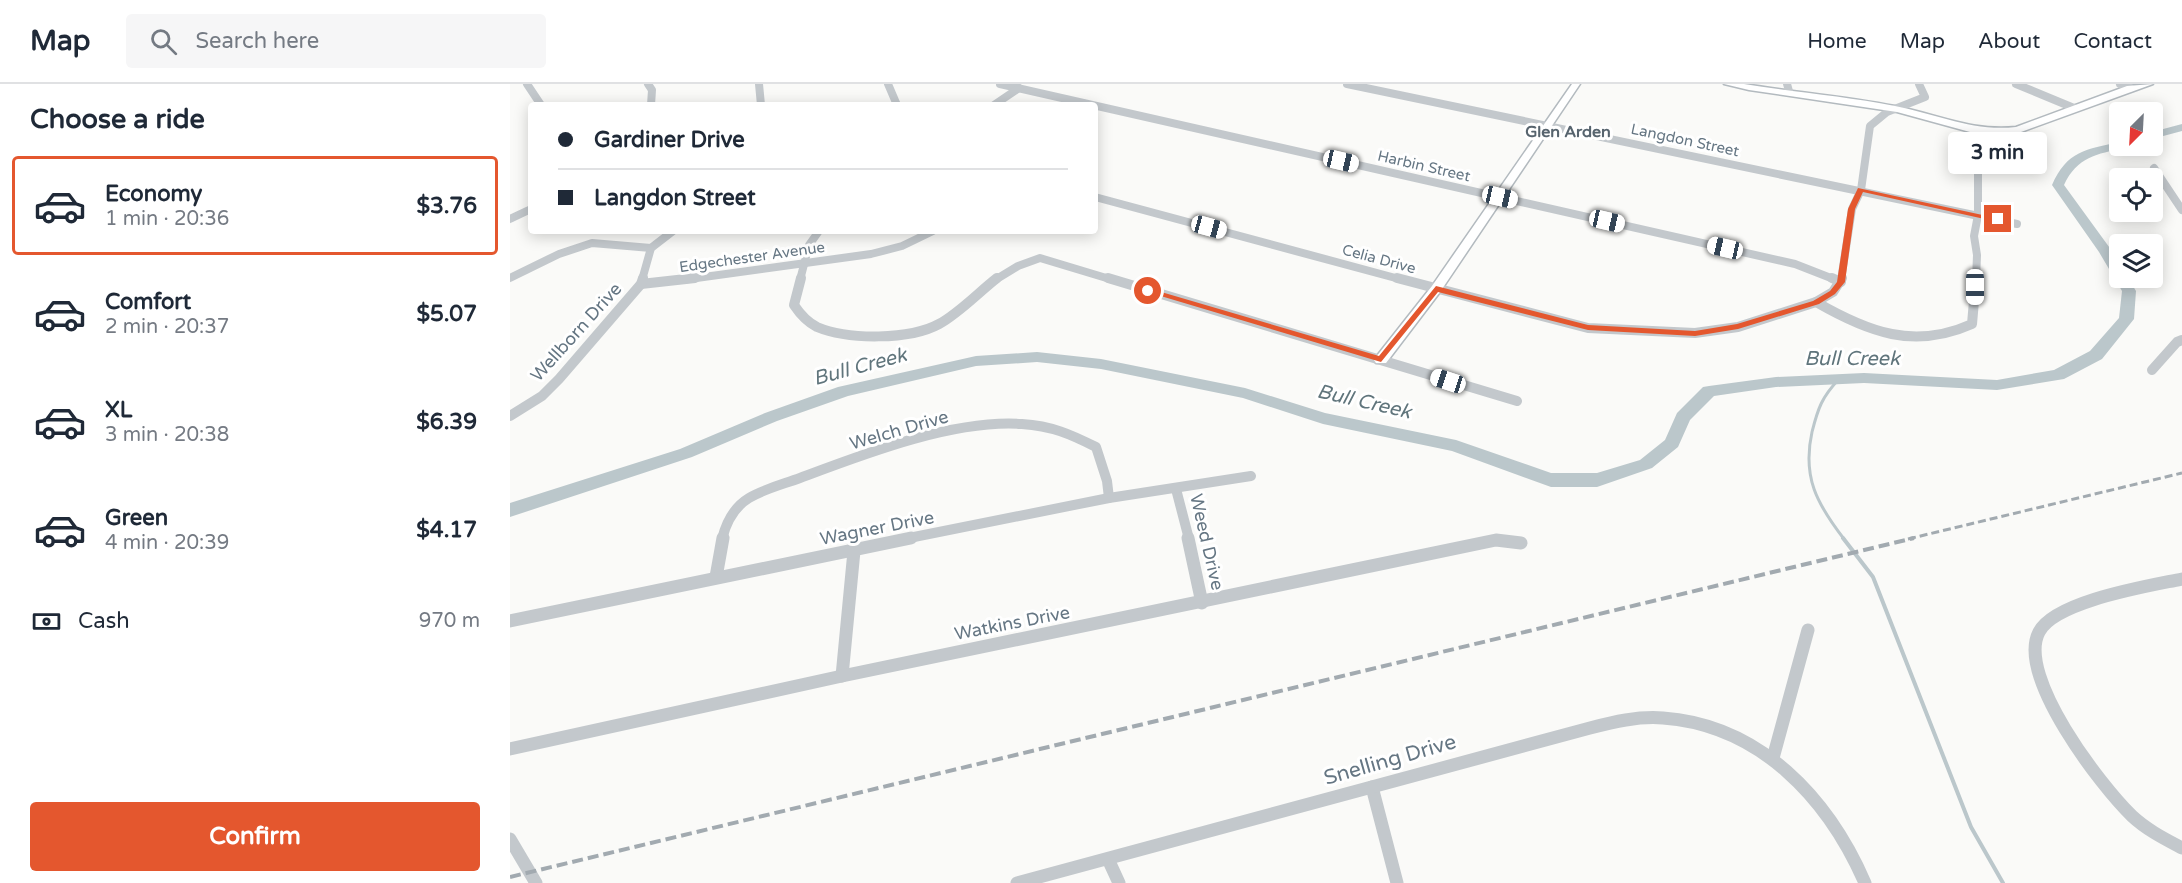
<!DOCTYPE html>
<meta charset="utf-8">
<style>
:root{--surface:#fff;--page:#f6f6f7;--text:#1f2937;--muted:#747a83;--line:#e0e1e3;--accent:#e4572e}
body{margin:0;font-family:"Varela Round",sans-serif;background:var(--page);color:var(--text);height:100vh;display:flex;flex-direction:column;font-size:22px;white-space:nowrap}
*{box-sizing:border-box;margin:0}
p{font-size:20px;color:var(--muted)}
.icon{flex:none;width:33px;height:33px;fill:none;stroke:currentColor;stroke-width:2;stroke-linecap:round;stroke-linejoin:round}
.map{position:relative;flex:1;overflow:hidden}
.drawer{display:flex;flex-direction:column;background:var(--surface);width:510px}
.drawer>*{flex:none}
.banner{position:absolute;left:18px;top:18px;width:570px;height:132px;border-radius:6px;box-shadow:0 3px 15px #0003;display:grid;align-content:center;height:132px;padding:0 30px;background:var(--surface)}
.needle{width:39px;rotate:204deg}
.fabs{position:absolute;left:1599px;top:18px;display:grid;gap:12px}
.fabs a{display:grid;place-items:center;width:54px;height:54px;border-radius:6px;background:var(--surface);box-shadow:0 3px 15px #0003;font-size:30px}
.end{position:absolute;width:27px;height:27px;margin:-14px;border:8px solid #e4572e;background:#fff;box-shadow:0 0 0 3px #fff}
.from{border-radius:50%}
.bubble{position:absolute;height:42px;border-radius:6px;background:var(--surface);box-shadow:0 3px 15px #0003;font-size:20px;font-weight:800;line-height:42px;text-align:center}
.car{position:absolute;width:18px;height:36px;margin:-18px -9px;border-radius:8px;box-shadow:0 0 4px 2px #0007;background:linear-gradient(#fff 24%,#345 0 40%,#fff 0 76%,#345 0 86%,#fff 0)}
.banner b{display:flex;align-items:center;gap:21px;height:57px;font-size:22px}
.banner b+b{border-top:2px solid var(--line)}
.banner i{width:15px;height:15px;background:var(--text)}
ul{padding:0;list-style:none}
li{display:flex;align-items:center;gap:18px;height:99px;margin:0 12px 9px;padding:0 18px;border:3px solid transparent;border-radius:6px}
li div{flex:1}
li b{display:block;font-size:22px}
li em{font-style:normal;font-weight:800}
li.on{border-color:var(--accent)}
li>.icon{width:54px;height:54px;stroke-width:1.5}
h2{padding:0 30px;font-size:27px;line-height:72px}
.pay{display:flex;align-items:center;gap:15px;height:66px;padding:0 30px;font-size:22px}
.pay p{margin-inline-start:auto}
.button{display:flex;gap:12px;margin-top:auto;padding:12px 30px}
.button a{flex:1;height:69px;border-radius:6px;background:var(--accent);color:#fff;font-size:24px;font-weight:800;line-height:69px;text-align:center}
header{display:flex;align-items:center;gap:36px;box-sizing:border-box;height:84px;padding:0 30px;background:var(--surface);border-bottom:2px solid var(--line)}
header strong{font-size:28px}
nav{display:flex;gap:33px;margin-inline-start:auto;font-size:21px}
.search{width:420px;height:54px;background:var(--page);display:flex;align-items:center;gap:15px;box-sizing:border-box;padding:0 21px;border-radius:6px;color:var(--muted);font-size:22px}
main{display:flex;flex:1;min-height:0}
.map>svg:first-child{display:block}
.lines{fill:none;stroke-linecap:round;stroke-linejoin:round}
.stream-far1{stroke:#bbc7cb;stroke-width:3}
.stream{stroke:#bbc7cb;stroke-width:4}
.river{fill:#bbc7cb;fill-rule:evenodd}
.secondary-casing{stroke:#b3babf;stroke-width:3}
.street-far2{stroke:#c3c8cc;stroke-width:8}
.street-far1{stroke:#c3c8cc;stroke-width:10}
.street{stroke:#c3c8cc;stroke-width:13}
.secondary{fill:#fff;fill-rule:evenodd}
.rail-far1{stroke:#a2aab0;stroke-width:3;stroke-dasharray:8 4;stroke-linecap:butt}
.rail{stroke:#a2aab0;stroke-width:4;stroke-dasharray:11 5;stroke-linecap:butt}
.route{fill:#e4572e}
.labels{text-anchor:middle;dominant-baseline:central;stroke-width:6;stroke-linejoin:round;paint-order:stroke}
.far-street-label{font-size:15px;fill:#657683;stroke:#fff}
.far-neighbourhood-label{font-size:16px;font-weight:bold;fill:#57646e;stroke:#fff}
.street-label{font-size:18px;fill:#657683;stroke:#fff}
.water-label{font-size:20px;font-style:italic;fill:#60757c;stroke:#fff}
.near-street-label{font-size:21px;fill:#657683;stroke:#fff}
</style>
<header>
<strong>Map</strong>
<div class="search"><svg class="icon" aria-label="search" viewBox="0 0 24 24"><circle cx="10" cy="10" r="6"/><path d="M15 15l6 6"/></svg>Search here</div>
<nav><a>Home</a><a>Map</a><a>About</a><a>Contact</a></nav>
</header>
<main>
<section class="drawer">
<h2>Choose a ride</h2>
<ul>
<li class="on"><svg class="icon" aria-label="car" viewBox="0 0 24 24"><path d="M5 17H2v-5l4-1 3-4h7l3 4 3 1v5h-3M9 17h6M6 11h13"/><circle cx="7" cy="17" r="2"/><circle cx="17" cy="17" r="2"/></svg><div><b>Economy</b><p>1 min · 20:36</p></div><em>$3.76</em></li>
<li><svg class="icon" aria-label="car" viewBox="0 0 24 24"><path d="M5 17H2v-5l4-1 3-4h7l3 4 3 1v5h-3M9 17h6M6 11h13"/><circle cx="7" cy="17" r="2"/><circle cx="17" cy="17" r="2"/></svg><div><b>Comfort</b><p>2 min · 20:37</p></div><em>$5.07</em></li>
<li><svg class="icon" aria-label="car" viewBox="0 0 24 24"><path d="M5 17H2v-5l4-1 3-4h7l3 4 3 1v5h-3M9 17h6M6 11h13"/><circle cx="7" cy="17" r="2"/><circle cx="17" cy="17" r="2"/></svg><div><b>XL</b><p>3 min · 20:38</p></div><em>$6.39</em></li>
<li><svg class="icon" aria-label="car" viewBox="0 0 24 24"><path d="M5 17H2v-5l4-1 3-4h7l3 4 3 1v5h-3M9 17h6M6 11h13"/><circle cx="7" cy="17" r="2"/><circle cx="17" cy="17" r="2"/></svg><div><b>Green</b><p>4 min · 20:39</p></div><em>$4.17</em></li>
</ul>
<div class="pay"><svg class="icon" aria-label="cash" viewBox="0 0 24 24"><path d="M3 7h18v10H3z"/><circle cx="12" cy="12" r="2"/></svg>Cash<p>970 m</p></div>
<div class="button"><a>Confirm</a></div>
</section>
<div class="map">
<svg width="1672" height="799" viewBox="0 0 1672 799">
<rect width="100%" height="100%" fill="#fafaf8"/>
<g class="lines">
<path class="stream-far1" d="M1329 295C1312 313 1308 324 1302 348 1292 393 1307 420 1334 455"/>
<polyline class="stream" points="1333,454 1363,493 1461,743 1493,799"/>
<g class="river">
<polygon points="1672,40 1672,47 1642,55 1642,48"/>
<path d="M1610 58V62H1616L1614 64C1587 70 1567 73 1554 101L1610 178V194H1618L1626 207 1624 235 1592 275 1554 295 1487 306 1354 299 1266 303 1204 312 1180 336 1168 363 1142 384 1087 403H1041L942 367 813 340 733 314 591 285 527 278 466 282 338 312 267 337 182 373 0 433V419L170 365 255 329 328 303 466 272 527 268 591 275 735 304 815 329 946 356 1041 389H1087L1130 376 1155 356 1167 329 1193 303 1199 302 1266 293 1354 289 1487 296 1544 286 1580 267 1609 234 1612 207 1589 168 1542 101C1557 67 1576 65 1610 58Z"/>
</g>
<g class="secondary-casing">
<g id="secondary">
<polygon points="1062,0 1070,0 930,208 876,279 866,279 864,276 866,273 922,202"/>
<path d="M1214 0H1234C1284 8 1335 12 1385 22 1427 30 1463 48 1506 43L1617 2 1643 0 1511 48 1491 51 1460 48 1387 28 1239 6Z"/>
</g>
</g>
<g class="street-far2">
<polyline points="17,0 31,21"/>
<polyline points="138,0 142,6 141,21"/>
<polyline points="249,0 251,21"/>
<polyline points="378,0 387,21"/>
<polyline points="490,0 1285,180 1326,196"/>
<polyline points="837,0 1507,140"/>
<polyline points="1277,0 1279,7"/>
<polyline points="1506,0 1564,24"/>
<polyline points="1610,0 1620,4"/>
<polyline points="484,21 509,4"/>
<polyline points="1644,84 1672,126"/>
<polyline points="585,113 893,196"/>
<polyline points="0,135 21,125"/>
<polyline points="0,194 49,170 82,159 141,164"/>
<polyline points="132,196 141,164 163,147"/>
<polyline points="172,196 361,170 392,162 423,147"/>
<polyline points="290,196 299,161 309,147"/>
<polyline points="485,196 508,182 530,174 603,196"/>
<polyline points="1331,196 1342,125 1351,106 1360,42 1377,28 1415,13 1409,0"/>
<polyline points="1466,196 1467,171 1464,152 1468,131 1468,84"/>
</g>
<g class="street-far1">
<path d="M291 194 284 221C290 230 297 238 307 243 338 256 400 256 429 240 448 230 469 208 487 194"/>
<polyline points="598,194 1007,317"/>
<polyline points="887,194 1078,244 1185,249 1228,243 1306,218 1323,208 1332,194"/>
<polyline points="1322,194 1331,198"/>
<polyline points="131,200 185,194"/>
<path d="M1306 218C1358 248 1404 266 1462 240L1466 194"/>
<polyline points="1642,286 1667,258 1672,256"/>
<polyline points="0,332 32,312 49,295 131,200 133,194"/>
<polyline points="666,405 679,455"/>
<path d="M212 455C216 439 224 423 239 414 254 405 274 400 290 394 354 370 444 335 512 340 542 342 560 350 586 363L597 397 599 414"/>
<polyline points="394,455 599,414 741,392"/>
</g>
<g class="street">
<polyline points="678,454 692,519"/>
<polyline points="206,493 213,454"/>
<path d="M1672 495C1639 502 1545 517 1529 548 1506 592 1591 702 1622 732 1637 746 1655 755 1672 764"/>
<polyline points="0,537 401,454"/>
<polyline points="332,592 344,467"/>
<polyline points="0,665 332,592 986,456 1011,459"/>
<polyline points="1263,674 1298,546"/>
<polyline points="862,703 887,799"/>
<polyline points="0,755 26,799"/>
<polyline points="598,775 609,799"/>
<path d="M507 799 1080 644C1103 638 1128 632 1153 634 1250 641 1318 714 1355 799"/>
</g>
<use href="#secondary" class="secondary"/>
<polyline class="rail-far1" points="1398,455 1672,389"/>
<polyline class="rail" points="0,793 1404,454"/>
</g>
<polygon class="route" points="1348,104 1491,135 1488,138 1353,108 1345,125 1335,198 1325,210 1309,220 1228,245 1185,252 1078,246 928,208 871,278 634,207 641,205 869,272 926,202 1078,241 1185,247 1227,240 1303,217 1320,207 1327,198 1338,125"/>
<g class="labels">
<g class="far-street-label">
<text transform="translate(1175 56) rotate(12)">Langdon Street</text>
<text transform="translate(914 82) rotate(13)">Harbin Street</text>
<text transform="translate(242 173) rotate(-8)">Edgechester Avenue</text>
<text transform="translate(869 175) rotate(15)">Celia Drive</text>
</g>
<g class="far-neighbourhood-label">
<text x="1058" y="48">Glen Arden</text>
</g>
<g class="street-label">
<text transform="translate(66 248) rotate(-48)">Wellborn Drive</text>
<text transform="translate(389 346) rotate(-16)">Welch Drive</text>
<text transform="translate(367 444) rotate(-11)">Wagner Drive</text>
<text transform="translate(697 458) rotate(77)">Weed Drive</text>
<text transform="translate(502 539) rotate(-11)">Watkins Drive</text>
</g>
<g class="water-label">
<text x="1342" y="275">Bull Creek</text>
<text transform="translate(350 283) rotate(-15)">Bull Creek</text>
<text transform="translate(854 318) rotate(13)">Bull Creek</text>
</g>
<g class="near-street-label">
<text transform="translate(880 676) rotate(-16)">Snelling Drive</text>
</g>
</g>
</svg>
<div class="fabs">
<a><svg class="needle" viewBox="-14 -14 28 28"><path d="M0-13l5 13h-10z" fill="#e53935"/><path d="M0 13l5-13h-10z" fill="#747a83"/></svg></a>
<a><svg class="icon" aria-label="locate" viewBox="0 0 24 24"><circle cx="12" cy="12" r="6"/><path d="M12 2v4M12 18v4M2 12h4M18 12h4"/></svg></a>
<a><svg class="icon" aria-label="layers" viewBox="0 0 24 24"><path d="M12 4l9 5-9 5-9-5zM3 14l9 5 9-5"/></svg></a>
</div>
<i class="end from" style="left:638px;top:207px"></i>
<i class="end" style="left:1488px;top:135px"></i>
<div class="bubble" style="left:1438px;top:48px;width:99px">3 min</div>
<i class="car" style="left:831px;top:77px;rotate:103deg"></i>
<i class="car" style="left:990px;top:113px;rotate:103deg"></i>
<i class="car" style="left:1097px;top:137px;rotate:103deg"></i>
<i class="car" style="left:699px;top:143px;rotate:105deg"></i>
<i class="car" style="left:1215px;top:164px;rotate:283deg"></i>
<i class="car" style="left:1465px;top:203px;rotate:180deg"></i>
<i class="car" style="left:938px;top:297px;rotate:288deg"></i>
<div class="banner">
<b><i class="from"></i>Gardiner Drive</b>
<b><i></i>Langdon Street</b>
</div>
</div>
</main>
